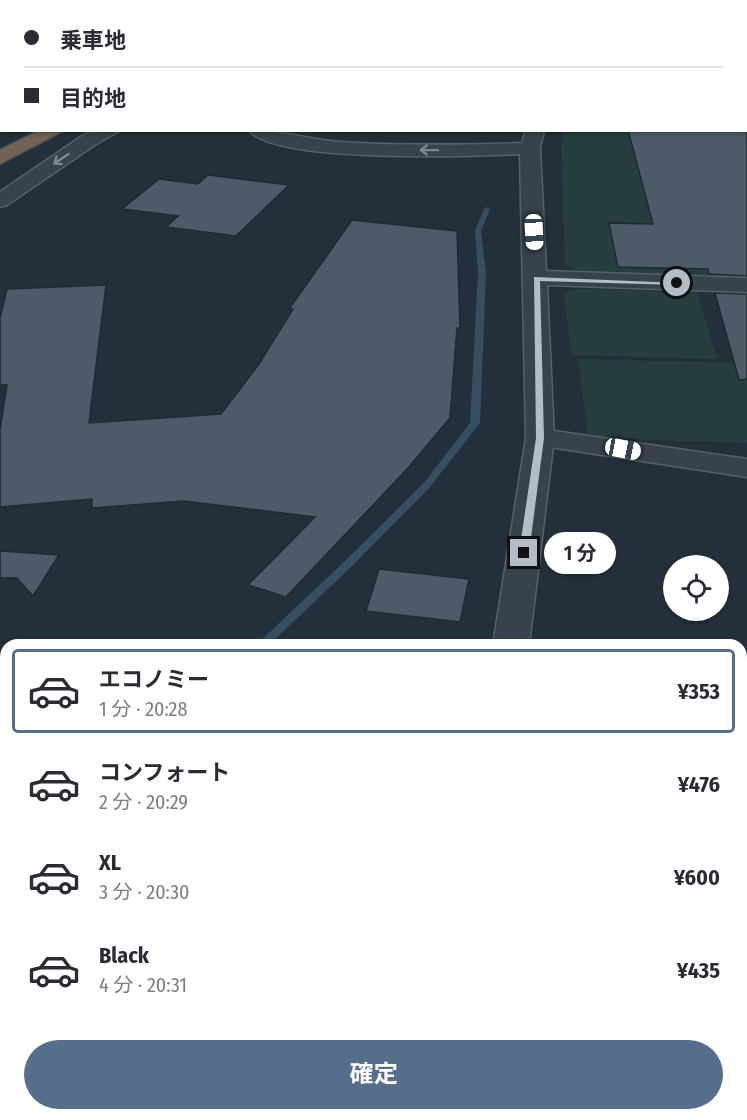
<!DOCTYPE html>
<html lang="ja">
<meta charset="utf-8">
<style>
:root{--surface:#fff;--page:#f7f7f7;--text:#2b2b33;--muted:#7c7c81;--line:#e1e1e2;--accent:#556e8b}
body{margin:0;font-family:"Fira Sans Condensed","Noto Sans JP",sans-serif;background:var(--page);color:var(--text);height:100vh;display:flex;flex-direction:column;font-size:22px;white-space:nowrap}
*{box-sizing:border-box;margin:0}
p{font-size:20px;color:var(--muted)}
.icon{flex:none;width:33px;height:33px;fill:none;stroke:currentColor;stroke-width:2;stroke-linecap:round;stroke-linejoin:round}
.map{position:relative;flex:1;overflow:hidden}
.sheet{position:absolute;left:0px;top:639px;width:747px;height:482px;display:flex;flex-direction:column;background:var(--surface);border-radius:18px 18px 0 0;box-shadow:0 2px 4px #0004}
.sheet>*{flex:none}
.top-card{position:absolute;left:0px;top:0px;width:747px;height:132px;box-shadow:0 2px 4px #0004;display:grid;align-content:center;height:132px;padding:0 24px;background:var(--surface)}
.buttons{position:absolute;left:663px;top:555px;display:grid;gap:12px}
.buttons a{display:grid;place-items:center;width:66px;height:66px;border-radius:50%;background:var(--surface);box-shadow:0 2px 4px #0004;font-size:30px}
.end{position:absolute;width:27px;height:27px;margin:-14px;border:8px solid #b2bdc7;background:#111;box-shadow:0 0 0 3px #111}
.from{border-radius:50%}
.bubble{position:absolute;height:42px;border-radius:21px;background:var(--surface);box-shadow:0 2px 4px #0004;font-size:20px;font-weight:700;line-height:42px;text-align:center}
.car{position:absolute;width:18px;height:36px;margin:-18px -9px;border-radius:8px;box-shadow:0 0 4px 2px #0007;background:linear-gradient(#fff 24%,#345 0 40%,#fff 0 76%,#345 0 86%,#fff 0)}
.top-card b{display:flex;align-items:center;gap:21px;height:57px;font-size:22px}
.top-card b+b{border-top:2px solid var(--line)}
.top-card i{width:15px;height:15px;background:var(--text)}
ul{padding:10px 0 0;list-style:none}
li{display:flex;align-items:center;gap:18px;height:84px;margin:0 12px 9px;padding:0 12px;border:3px solid transparent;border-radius:6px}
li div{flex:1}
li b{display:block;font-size:22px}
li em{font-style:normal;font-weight:700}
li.selected{border-color:var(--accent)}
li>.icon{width:54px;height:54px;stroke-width:1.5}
.primary-button{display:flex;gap:12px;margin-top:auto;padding:12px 24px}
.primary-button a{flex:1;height:69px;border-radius:36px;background:var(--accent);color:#fff;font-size:24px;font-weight:700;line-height:69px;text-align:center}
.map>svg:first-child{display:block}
.green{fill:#263e3d}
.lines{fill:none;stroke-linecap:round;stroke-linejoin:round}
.stream{fill:#364e62;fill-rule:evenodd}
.building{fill:#4c5b67;stroke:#1e2932;stroke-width:1.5}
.service-casing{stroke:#556069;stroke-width:4}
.minor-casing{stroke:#556069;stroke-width:3}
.tertiary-casing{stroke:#556069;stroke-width:3}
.primary-casing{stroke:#404b54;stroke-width:3}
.trunk-casing{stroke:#424d56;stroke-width:3}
.motorway-casing{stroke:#424d56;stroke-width:3}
.path-far1{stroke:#455b5b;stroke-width:1.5;stroke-dasharray:2 2;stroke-linecap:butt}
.path{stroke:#455b5b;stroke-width:5;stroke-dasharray:6 6;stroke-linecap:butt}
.service{fill:#37424c;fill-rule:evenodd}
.minor{fill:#37424c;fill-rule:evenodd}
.tertiary{fill:#37424c;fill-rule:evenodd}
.primary{fill:#55616c;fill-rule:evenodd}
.trunk{fill:#646260;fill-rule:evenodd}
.motorway{fill:#726354;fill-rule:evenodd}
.oneway{stroke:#7b8690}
.route{fill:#b2bdc7}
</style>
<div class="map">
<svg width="747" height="1120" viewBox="0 0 747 1120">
<rect width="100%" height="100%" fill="#23303b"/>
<g class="green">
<polygon points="746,61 747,278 583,273 565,265 561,148 563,130 746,130"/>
<polygon points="579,289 697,292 717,359 571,355 564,293"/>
<polygon points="578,359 747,363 747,443 588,438"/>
</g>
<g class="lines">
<g class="stream">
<polygon points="487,207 490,209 481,231 486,273 480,423 429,488 354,564 269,645 256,645 346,560 423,484 470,423 478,273 475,231 484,209"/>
<polygon points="6,900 6,916 0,919 0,903"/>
</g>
</g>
<g class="building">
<polygon points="628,130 747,130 747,276 709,274 708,269 618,267 609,223 653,224"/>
<polygon points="208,175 289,185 236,236 166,227 178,216 122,209 159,179 198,184"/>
<polygon points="352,220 457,231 460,328 457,328 450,418 409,467 286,597 248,585 315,517 184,501 92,508 92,499 0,507 0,430 7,385 0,385 0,318 7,289 106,285 89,423 221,414 259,364 293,309 289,309"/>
<polygon points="715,293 747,294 747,379 739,380"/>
<polygon points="0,551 16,552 59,555 33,596 17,578 0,578"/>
<polygon points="379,569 469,579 460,622 366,611"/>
</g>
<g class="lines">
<g class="service-casing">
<g id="service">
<polygon points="741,1014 747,1015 747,1037 741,1036"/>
<polygon points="478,1114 522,1114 524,1120 481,1120"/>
</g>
</g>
<g class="minor-casing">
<g id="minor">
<polygon points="135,0 153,0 134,2"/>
<polygon points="329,0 353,0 328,2"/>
<polygon points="675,0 696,0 674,2"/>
<rect x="0" y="19" width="2" height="10"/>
<polygon points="95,130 121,130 96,144 7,205 0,207 0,192 82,136"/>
<polygon points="540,429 747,459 747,477 530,444 526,438 530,432"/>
</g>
</g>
<g class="tertiary-casing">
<g id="tertiary">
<rect x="746" y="48" width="1" height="10"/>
<path d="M249 130C280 130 309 140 341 142 401 146 462 145 522 143L526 130H544L540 148 546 271 747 278V292L547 285 554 438 529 645H493L526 438 520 154C475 156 274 164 249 130Z"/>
<rect x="0" y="769" width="6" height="30"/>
<polygon points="741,789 747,790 747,820 741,819"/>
</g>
</g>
<g class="primary-casing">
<g id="primary">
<polygon points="0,851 6,853 6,903 0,901"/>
<polygon points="61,1114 113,1114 115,1120 63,1120"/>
</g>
</g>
<g class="trunk-casing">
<g id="trunk">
<polygon points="446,0 469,0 445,2"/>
<polygon points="522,0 543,0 521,2"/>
<rect x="0" y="69" width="2" height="10"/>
</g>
</g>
<g class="motorway-casing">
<g id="motorway">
<polygon points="409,0 433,0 408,2"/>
<polygon points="548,0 573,0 547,2"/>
<polygon points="606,0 628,0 605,2"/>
<rect x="0" y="32" width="2" height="10"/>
<rect x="0" y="61" width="2" height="10"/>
<polygon points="40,130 65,130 0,164 0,150"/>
</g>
</g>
<polyline class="path-far1" points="300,2 311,0"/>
<g class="path">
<polyline points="741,848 747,849"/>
<polyline points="222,1114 242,1120"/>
<polyline points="261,1114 263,1120"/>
<polyline points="311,1114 313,1120"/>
<polyline points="280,1120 290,1114"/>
<polyline points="589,1120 590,1114"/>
</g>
<use href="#service" class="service"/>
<use href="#minor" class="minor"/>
<use href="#tertiary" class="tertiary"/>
<use href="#primary" class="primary"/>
<use href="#trunk" class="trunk"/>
<use href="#motorway" class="motorway"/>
</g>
<defs><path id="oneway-shaft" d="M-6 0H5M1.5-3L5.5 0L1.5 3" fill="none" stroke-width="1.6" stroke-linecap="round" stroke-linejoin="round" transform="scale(1.5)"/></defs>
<g class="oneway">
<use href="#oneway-shaft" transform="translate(429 150) rotate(-179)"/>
<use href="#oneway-shaft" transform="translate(61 159) rotate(146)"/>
</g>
<polygon class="route" points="534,277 680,283 677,285 540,281 544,438 529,553 524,556 519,553 536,438"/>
</svg>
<div class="buttons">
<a><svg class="icon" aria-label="locate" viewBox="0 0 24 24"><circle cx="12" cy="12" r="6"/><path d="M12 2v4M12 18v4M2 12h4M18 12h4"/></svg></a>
</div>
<i class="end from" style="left:677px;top:283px"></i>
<i class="end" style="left:524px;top:553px"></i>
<div class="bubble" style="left:544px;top:532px;width:72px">1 分</div>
<i class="car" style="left:534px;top:232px;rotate:177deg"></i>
<i class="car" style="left:623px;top:449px;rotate:101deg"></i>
<div class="top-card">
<b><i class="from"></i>乗車地</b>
<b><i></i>目的地</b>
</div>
<section class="sheet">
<ul>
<li class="selected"><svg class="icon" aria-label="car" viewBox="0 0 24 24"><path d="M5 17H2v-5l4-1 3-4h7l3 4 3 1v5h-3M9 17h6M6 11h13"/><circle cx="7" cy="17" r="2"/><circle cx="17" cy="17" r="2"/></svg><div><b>エコノミー</b><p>1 分 · 20:28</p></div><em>¥353</em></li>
<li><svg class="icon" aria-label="car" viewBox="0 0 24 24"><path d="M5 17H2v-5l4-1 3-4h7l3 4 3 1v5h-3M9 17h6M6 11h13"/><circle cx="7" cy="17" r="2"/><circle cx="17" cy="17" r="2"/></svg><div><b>コンフォート</b><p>2 分 · 20:29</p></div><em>¥476</em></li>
<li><svg class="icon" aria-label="car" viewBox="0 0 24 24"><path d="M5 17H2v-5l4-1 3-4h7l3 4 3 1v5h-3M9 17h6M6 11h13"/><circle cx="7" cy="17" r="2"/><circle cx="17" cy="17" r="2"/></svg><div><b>XL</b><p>3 分 · 20:30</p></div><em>¥600</em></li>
<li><svg class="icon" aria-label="car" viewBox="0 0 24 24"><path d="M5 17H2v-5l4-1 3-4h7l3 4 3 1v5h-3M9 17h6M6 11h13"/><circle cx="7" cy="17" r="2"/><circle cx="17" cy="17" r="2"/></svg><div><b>Black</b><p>4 分 · 20:31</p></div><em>¥435</em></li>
</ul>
<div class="primary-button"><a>確定</a></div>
</section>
</div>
